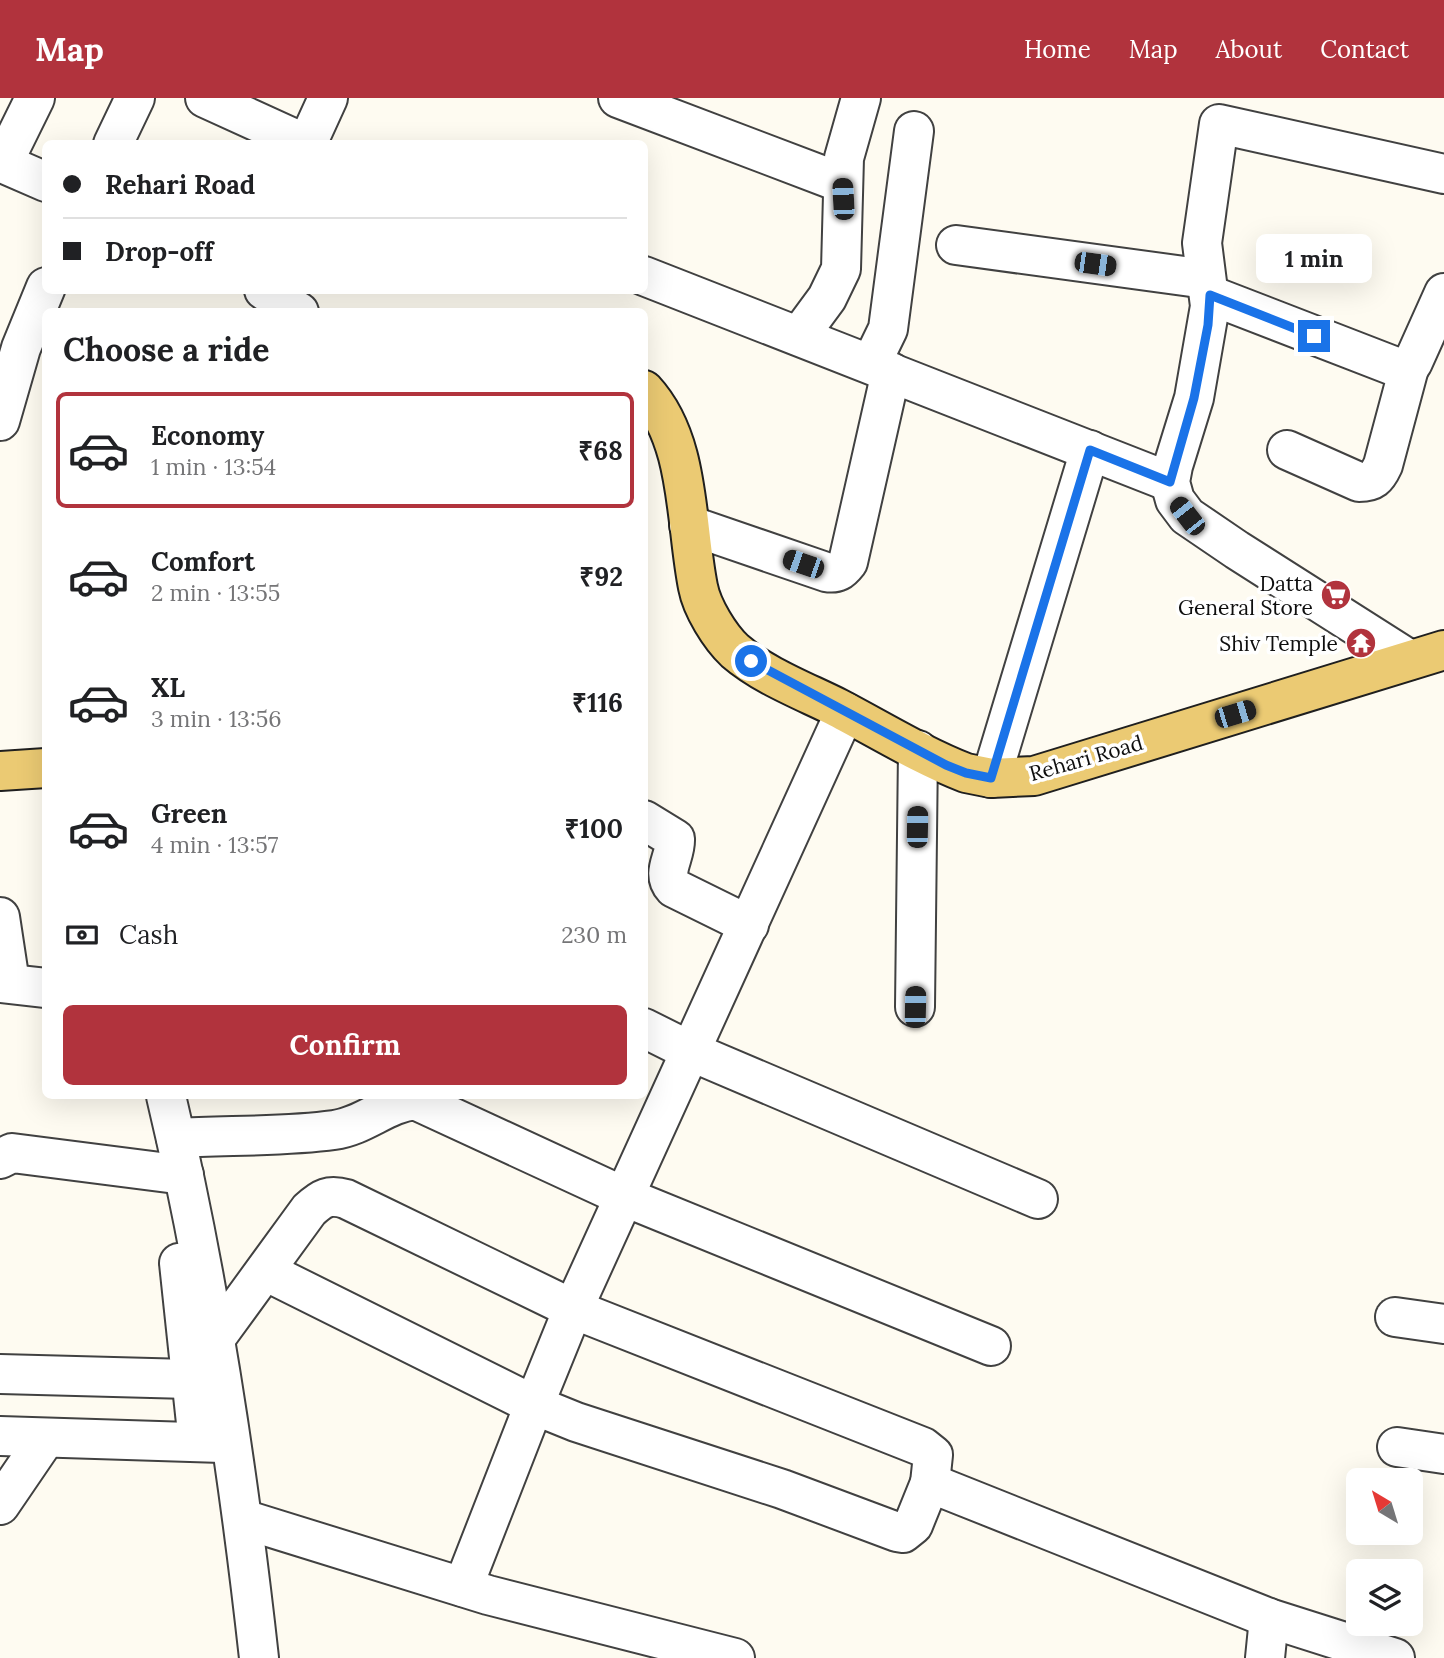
<!DOCTYPE html>
<meta charset="utf-8">
<style>
:root{--surface:#fff;--page:#f2f2f2;--text:#202124;--muted:#757577;--line:#e0e0e0;--accent:#b1333d}
body{margin:0;font-family:Lora,serif;background:var(--page);color:var(--text);height:100vh;display:flex;flex-direction:column;font-size:26px;white-space:nowrap}
*{box-sizing:border-box;margin:0}
p{font-size:23px;color:var(--muted)}
.icon{flex:none;width:38px;height:38px;fill:none;stroke:currentColor;stroke-width:2;stroke-linecap:round;stroke-linejoin:round}
.map{position:relative;flex:1;overflow:hidden}
.side{position:absolute;left:42px;top:210px;width:606px;height:791px;display:flex;flex-direction:column;background:var(--surface);border-radius:10px;box-shadow:0 7px 28px #0002}
.side>*{flex:none}
.guide{position:absolute;left:42px;top:42px;width:606px;height:154px;border-radius:10px;box-shadow:0 7px 28px #0002;display:grid;align-content:center;height:154px;padding:0 21px;background:var(--surface)}
.needle{width:46px;rotate:322deg}
.tools{position:absolute;left:1346px;top:1370px;display:grid;gap:14px}
.tools a{display:grid;place-items:center;width:77px;height:77px;border-radius:10px;background:var(--surface);box-shadow:0 7px 28px #0002;font-size:35px}
.end{position:absolute;width:32px;height:32px;margin:-16px;border:9px solid #1a73e8;background:#fff;box-shadow:0 0 0 4px #fff}
.from{border-radius:50%}
.bubble{position:absolute;height:49px;border-radius:10px;background:var(--surface);box-shadow:0 7px 28px #0002;font-size:23px;font-weight:700;line-height:49px;text-align:center}
.car{position:absolute;width:21px;height:42px;margin:-21px -10px;border-radius:9px;box-shadow:0 0 5px 2px #0007;background:linear-gradient(#222 24%,#8ab4d8 0 40%,#222 0 76%,#8ab4d8 0 86%,#222 0)}
.guide b{display:flex;align-items:center;gap:24px;height:66px;font-size:26px}
.guide b+b{border-top:2px solid var(--line)}
.guide i{width:18px;height:18px;background:var(--text)}
ul{padding:0;list-style:none}
li{display:flex;align-items:center;gap:21px;height:116px;margin:0 14px 10px;padding:0 7px;border:4px solid transparent;border-radius:10px}
li div{flex:1}
li b{display:block;font-size:26px}
li em{font-style:normal;font-weight:700}
li.on{border-color:var(--accent)}
li>.icon{width:63px;height:63px;stroke-width:1.5}
h2{padding:0 21px;font-size:32px;line-height:84px}
.pay{display:flex;align-items:center;gap:18px;height:77px;padding:0 21px;font-size:26px}
.pay p{margin-inline-start:auto}
.button{display:flex;gap:14px;margin-top:auto;padding:14px 21px}
.button a{flex:1;height:80px;border-radius:10px;background:var(--accent);color:#fff;font-size:28px;font-weight:700;line-height:80px;text-align:center}
header{display:flex;align-items:center;gap:42px;box-sizing:border-box;height:98px;padding:0 35px;background:var(--accent);color:#fff}
header strong{font-size:33px}
nav{display:flex;gap:38px;margin-inline-start:auto;font-size:24px}
.map>svg:first-child{display:block}
.lines{fill:none;stroke-linecap:round;stroke-linejoin:round}
.minor-casing{stroke:#414141;stroke-width:42}
.major-casing{stroke:#1f1f1f;stroke-width:42}
.minor{stroke:#fff;stroke-width:38}
.major{stroke:#ebca73;stroke-width:38}
.route{stroke:#1a73e8;stroke-width:9}
.labels{text-anchor:middle;dominant-baseline:central;stroke-width:7;stroke-linejoin:round;paint-order:stroke}
.poi-label{font-size:21px;fill:#0e0e0e;stroke:#fff;text-anchor:end}
.street-label{font-size:21px;fill:#0e0e0e;stroke:#fff}
</style>
<header>
<strong>Map</strong>
<nav><a>Home</a><a>Map</a><a>About</a><a>Contact</a></nav>
</header>
<div class="map">
<svg width="1444" height="1560" viewBox="0 0 1444 1560">
<rect width="100%" height="100%" fill="#fefbf1"/>
<g class="lines">
<g class="minor-casing">
<g id="minor">
<polyline points="205,0 306,46"/>
<polyline points="618,0 842,85"/>
<polyline points="113,46 135,0"/>
<polyline points="307,46 328,0"/>
<polyline points="0,64 46,84"/>
<polyline points="3,65 35,0"/>
<polyline points="956,147 1206,181"/>
<polyline points="644,178 1170,384"/>
<polyline points="264,192 299,214"/>
<polyline points="1210,197 1404,272 1409,270 1413,264 1444,195"/>
<polyline points="799,238 827,200 841,171 844,60 861,0"/>
<polyline points="871,266 888,231 914,33"/>
<polyline points="0,323 21,250 46,189"/>
<path d="M1287 352 1359 384C1373 384 1377 380 1383 367L1409 270"/>
<path d="M689 427 826 474C837 476 841 473 848 464L891 274"/>
<polyline points="1410,562 1237,452 1187,418 1175,402 1170,384 1173,368 1194,300 1210,208 1202,145 1219,26 1444,76"/>
<polyline points="845,614 573,1211 534,1307 576,1324 782,1391 897,1434 903,1435 913,1427 930,1385 1269,1520 1395,1560"/>
<polyline points="991,680 1090,352"/>
<path d="M644 722 675 741C676 759 660 775 674 790L749 827"/>
<polyline points="0,819 10,885"/>
<polyline points="0,885 46,890"/>
<polyline points="915,909 918,652"/>
<polyline points="644,930 692,954 1038,1101"/>
<path d="M166 998C210 1183 238 1371 259 1560"/>
<path d="M176 1040C228 1037 283 1039 334 1032 364 1028 386 1005 415 1002L625 1099 991 1248"/>
<polyline points="0,1061 12,1055 184,1077"/>
<polyline points="179,1165 198,1344"/>
<polyline points="265,1173 534,1307 463,1489"/>
<polyline points="1395,1219 1444,1226"/>
<path d="M215 1241 309 1112C322 1100 329 1096 346 1101L573 1211 923 1349 933 1357 930 1385"/>
<polyline points="0,1276 189,1281"/>
<polyline points="0,1338 222,1345"/>
<polyline points="1397,1349 1444,1356"/>
<polyline points="0,1407 45,1341"/>
<polyline points="243,1421 488,1497 735,1560"/>
<polyline points="1265,1560 1269,1520"/>
</g>
</g>
<g class="major-casing">
<g id="major">
<path d="M644 292C691 343 685 424 698 489 702 510 720 539 735 553 764 578 804 593 838 610 880 632 922 658 966 675L991 680 1034 678 1444 552"/>
<polyline points="0,673 46,670"/>
</g>
</g>
<use href="#minor" class="minor"/>
<use href="#major" class="major"/>
</g>
<g class="lines">
<polyline class="route" points="751,563 946,667 966,675 991,680 1090,352 1170,384 1194,300 1208,227 1210,197 1314,238"/>
</g>
<defs>
<g id="supermarket-disc" transform="scale(1.575)"><circle r="9.5" fill="#b1333d" stroke="#fff"/><path d="M-6-5.5h2.5l.6 2H6L4.5 2H-2.5L-4.4-4H-6ZM-1.5 3.2a1.3 1.3 0 1 0 .1 0ZM3 3.2a1.3 1.3 0 1 0 .1 0Z" fill="#fff"/></g>
<g id="temple-disc" transform="scale(1.575)"><circle r="9.5" fill="#b1333d" stroke="#fff"/><path d="M0-6L5-2H3V0L6.5 2.5H4V6H1.5V3h-3V6H-4V2.5H-6.5L-3 0V-2H-5Z" fill="#fff"/></g>
</defs>
<g fill-rule="evenodd">
<use href="#supermarket-disc" x="1336" y="497"/>
<use href="#temple-disc" x="1361" y="545"/>
</g>
<g class="labels">
<g class="poi-label">
<text x="1313" y="485">Datta<tspan x="1313" dy="24">General Store</tspan></text>
<text x="1338" y="545">Shiv Temple</text>
</g>
<g class="street-label">
<text transform="translate(1086 660) rotate(-16)">Rehari Road</text>
</g>
</g>
</svg>
<div class="tools">
<a><svg class="needle" viewBox="-14 -14 28 28"><path d="M0-13l5 13h-10z" fill="#e53935"/><path d="M0 13l5-13h-10z" fill="#757577"/></svg></a>
<a><svg class="icon" aria-label="layers" viewBox="0 0 24 24"><path d="M12 4l9 5-9 5-9-5zM3 14l9 5 9-5"/></svg></a>
</div>
<i class="end from" style="left:751px;top:563px"></i>
<i class="end" style="left:1314px;top:238px"></i>
<div class="bubble" style="left:1256px;top:136px;width:116px">1 min</div>
<i class="car" style="left:843px;top:101px;rotate:357deg"></i>
<i class="car" style="left:1095px;top:166px;rotate:98deg"></i>
<i class="car" style="left:1187px;top:418px;rotate:322deg"></i>
<i class="car" style="left:803px;top:466px;rotate:289deg"></i>
<i class="car" style="left:1235px;top:616px;rotate:73deg"></i>
<i class="car" style="left:917px;top:729px;rotate:1deg"></i>
<i class="car" style="left:915px;top:909px;rotate:1deg"></i>
<div class="guide">
<b><i class="from"></i>Rehari Road</b>
<b><i></i>Drop-off</b>
</div>
<section class="side">
<h2>Choose a ride</h2>
<ul>
<li class="on"><svg class="icon" aria-label="car" viewBox="0 0 24 24"><path d="M5 17H2v-5l4-1 3-4h7l3 4 3 1v5h-3M9 17h6M6 11h13"/><circle cx="7" cy="17" r="2"/><circle cx="17" cy="17" r="2"/></svg><div><b>Economy</b><p>1 min · 13:54</p></div><em>₹68</em></li>
<li><svg class="icon" aria-label="car" viewBox="0 0 24 24"><path d="M5 17H2v-5l4-1 3-4h7l3 4 3 1v5h-3M9 17h6M6 11h13"/><circle cx="7" cy="17" r="2"/><circle cx="17" cy="17" r="2"/></svg><div><b>Comfort</b><p>2 min · 13:55</p></div><em>₹92</em></li>
<li><svg class="icon" aria-label="car" viewBox="0 0 24 24"><path d="M5 17H2v-5l4-1 3-4h7l3 4 3 1v5h-3M9 17h6M6 11h13"/><circle cx="7" cy="17" r="2"/><circle cx="17" cy="17" r="2"/></svg><div><b>XL</b><p>3 min · 13:56</p></div><em>₹116</em></li>
<li><svg class="icon" aria-label="car" viewBox="0 0 24 24"><path d="M5 17H2v-5l4-1 3-4h7l3 4 3 1v5h-3M9 17h6M6 11h13"/><circle cx="7" cy="17" r="2"/><circle cx="17" cy="17" r="2"/></svg><div><b>Green</b><p>4 min · 13:57</p></div><em>₹100</em></li>
</ul>
<div class="pay"><svg class="icon" aria-label="cash" viewBox="0 0 24 24"><path d="M3 7h18v10H3z"/><circle cx="12" cy="12" r="2"/></svg>Cash<p>230 m</p></div>
<div class="button"><a>Confirm</a></div>
</section>
</div>
